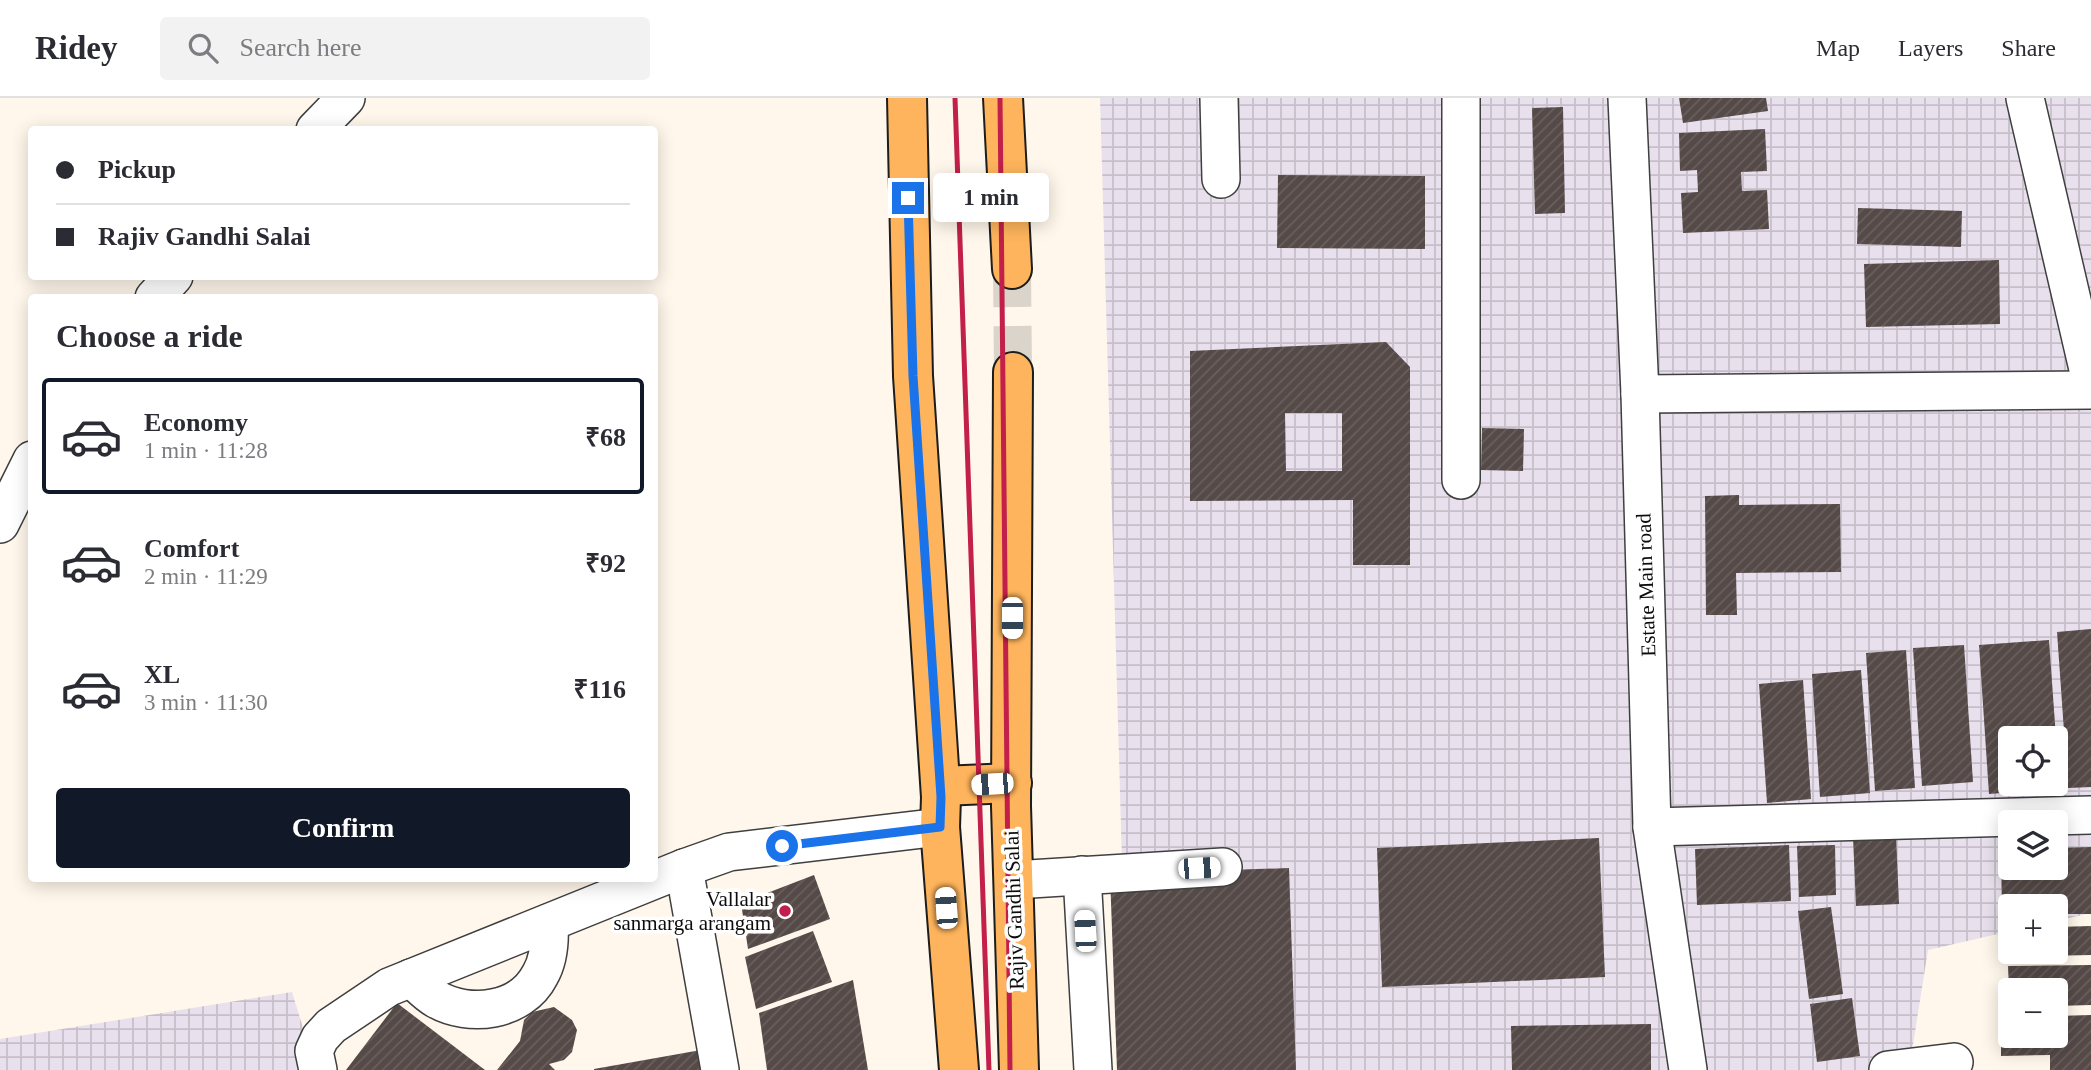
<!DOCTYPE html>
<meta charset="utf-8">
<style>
:root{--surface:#fff;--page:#f2f2f3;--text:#2b2b33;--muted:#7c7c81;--line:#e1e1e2;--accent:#111827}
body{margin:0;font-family:Georgia,serif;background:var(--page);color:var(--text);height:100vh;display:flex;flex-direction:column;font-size:26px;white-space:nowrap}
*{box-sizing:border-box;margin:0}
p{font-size:23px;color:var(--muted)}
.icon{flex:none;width:38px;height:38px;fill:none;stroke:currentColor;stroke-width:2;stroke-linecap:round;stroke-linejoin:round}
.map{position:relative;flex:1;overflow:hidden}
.side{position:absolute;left:28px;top:196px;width:630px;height:588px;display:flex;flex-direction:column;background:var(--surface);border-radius:7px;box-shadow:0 4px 18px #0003}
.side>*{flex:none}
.top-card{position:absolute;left:28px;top:28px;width:630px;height:154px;border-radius:7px;box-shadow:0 4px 18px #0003;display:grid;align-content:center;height:154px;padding:0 28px;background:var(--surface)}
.buttons{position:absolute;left:1998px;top:628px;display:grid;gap:14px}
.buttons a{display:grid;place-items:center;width:70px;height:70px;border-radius:7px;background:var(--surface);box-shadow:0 4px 18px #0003;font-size:35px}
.end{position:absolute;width:32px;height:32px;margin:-16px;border:9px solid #1a73e8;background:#fff;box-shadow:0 0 0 4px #fff}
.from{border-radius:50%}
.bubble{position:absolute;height:49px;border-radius:7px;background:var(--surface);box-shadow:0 4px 18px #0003;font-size:23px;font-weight:700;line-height:49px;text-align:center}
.car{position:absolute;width:21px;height:42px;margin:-21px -10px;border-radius:9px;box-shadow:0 0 5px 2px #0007;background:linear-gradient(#fff 24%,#345 0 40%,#fff 0 76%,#345 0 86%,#fff 0)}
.top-card b{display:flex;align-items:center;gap:24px;height:66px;font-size:26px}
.top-card b+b{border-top:2px solid var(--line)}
.top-card i{width:18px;height:18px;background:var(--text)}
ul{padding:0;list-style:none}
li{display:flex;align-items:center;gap:21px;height:116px;margin:0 14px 10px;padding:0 14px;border:4px solid transparent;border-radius:7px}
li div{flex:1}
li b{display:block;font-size:26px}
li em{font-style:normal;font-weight:700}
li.current{border-color:var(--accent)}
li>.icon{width:63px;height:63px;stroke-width:1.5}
h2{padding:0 28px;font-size:32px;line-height:84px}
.cta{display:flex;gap:14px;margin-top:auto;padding:14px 28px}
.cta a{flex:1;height:80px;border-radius:7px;background:var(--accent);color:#fff;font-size:28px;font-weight:700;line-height:80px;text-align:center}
header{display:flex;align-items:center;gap:42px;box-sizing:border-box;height:98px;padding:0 35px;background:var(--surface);border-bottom:2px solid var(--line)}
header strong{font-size:33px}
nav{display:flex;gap:38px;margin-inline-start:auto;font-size:24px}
.search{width:490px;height:63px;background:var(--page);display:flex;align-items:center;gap:18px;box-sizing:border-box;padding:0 24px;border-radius:7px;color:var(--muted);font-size:26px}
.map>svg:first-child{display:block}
.industrial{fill:url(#industrial-grid);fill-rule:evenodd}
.building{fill:url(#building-hatch);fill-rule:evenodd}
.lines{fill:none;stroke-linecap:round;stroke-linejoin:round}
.major-tunnel{stroke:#dbd4ca;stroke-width:38;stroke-dasharray:38 19;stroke-linecap:butt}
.minor-casing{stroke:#3f3f3f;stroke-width:40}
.major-casing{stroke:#1d1d1d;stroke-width:42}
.minor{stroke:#fff;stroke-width:37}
.major{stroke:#feb45c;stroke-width:38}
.rail{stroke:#c21f4a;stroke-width:5}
.route{stroke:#1a73e8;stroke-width:9}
.poi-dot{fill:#c21f4a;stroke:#fff;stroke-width:2.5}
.labels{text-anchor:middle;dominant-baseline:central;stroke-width:7;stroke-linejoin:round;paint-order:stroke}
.street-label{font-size:21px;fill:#0c0c0c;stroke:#fff}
.poi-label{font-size:21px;fill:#0c0c0c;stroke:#fff;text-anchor:end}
</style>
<header>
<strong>Ridey</strong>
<div class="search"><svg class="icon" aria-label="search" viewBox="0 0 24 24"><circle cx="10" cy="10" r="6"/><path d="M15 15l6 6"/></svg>Search here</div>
<nav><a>Map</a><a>Layers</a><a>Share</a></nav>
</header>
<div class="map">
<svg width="2091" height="972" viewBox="0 0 2091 972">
<defs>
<pattern id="industrial-grid" width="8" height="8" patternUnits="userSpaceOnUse" patternTransform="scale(1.75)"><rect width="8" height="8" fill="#e8e0ec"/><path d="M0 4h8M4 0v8" fill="none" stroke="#c6bfc9"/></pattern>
<pattern id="building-hatch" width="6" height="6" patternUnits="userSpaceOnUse" patternTransform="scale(1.75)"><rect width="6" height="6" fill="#554a48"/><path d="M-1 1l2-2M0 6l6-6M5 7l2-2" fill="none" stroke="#68605e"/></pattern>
</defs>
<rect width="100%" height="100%" fill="#fff7eb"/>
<g class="industrial">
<path d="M1100 0H2091V815L2056 823V808H2011V833L1928 852 1909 972H1128ZM2011 640H2056V686H2011ZM2011 724H2056V770H2011Z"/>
<polygon points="292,894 316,972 0,972 0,941"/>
</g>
<g class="building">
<polygon points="1679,0 1766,0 1768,13 1683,25"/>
<polygon points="1563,9 1565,115 1535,116 1532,10"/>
<polygon points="1765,31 1767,73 1741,74 1742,93 1767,92 1769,131 1683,135 1681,95 1698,94 1697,72 1680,73 1679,35"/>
<polygon points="1278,77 1425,78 1425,151 1277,150"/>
<polygon points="1858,110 1962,113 1961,149 1857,146"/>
<polygon points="1999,162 2000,226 1866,229 1864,166"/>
<path d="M1386 244 1410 269V467H1353V402L1190 403V253ZM1285 315H1342V373H1286Z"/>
<polygon points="1482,330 1524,331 1523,373 1481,372"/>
<polygon points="1739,397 1739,407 1840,406 1841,474 1736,475 1737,517 1706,517 1705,398"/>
<polygon points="2091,531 2091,689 2068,690 2057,534"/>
<polygon points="2049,542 2056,640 2011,640 2011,686 2056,686 2058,673 2059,690 1989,696 1979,547"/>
<polygon points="1964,547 1973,684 1922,688 1913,550"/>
<polygon points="1906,552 1915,690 1875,693 1866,555"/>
<polygon points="1861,572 1870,695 1820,699 1812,576"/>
<polygon points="1803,582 1811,701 1767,705 1759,586"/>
<polygon points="1896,737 1899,806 1856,808 1853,739"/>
<polygon points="1599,740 1605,879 1382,889 1377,750"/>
<polygon points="1789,747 1791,803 1697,807 1695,751"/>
<polygon points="1835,747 1836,797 1799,799 1797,748"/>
<polygon points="2091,749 2091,816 2056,816 2056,808 2011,808 2011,817 2002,817 2001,751 2011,751 2011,770 2056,770 2056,750"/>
<polygon points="1289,770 1296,972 1117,972 1110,776"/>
<polygon points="814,777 830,821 748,851 741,805"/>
<polygon points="1831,809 1843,896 1809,901 1798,813"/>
<polygon points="2091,828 2091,857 2003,859 2002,830 2011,830 2011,854 2056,854 2056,829"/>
<polygon points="813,833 832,884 756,911 745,859"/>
<polygon points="2091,867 2091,907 2056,908 2056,892 2009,892 2008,868"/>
<polygon points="853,882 868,972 767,972 759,915"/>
<polygon points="1852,900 1860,958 1817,964 1810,906"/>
<polygon points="397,905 485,972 346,972"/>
<polygon points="554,909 572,922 577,932 572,954 564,962 549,966 555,972 497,972 520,943 524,922 532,914"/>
<polygon points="2091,917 2091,972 2050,972 2050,957 2001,958 2001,919 2011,919 2011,938 2056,938 2056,918"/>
<polygon points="1651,926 1651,972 1512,972 1511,928"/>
<polygon points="701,952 705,972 594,972 594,971"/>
</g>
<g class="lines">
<polyline class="major-tunnel" points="1012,171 1013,274"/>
<g class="minor-casing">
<g id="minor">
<polyline points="1219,0 1221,81"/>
<polyline points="1627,0 1640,296 1652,729 1688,972"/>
<polyline points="2025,0 2091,284"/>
<polyline points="315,32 346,0"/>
<polyline points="154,200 174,178"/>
<polyline points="1640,296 2091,292"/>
<polyline points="1461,382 1461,0"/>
<polyline points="0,426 32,362"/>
<polyline points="1652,729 2091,717"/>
<polyline points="684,770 720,972"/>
<polyline points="1082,777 1093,972"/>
<polyline points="1014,782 1223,769"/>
<path d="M411 880C419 887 427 896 436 901 469 920 521 914 540 877 549 862 550 842 549 825"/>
<polyline points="318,972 314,953 320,940 331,928 389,889 684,770 729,754 940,729"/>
<polyline points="1888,972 1954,964"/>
</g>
</g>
<g class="major-casing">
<g id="major">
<polyline points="907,0 913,278 941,699 940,729 959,972"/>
<polyline points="1003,0 1012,171"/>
<polyline points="1013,274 1011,708 1019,972"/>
<polyline points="941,688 1012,685"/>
</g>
</g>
<use href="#minor" class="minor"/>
<use href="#major" class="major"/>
<g class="rail">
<polyline points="955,0 989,972"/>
<polyline points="1000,0 1010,972"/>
</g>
</g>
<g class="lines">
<polyline class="route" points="782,748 940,729 941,699 913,278 908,100"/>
</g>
<circle class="poi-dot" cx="785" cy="813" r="7"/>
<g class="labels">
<g class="street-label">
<text transform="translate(1646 487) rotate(-92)">Estate Main road</text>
<text transform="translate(1014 812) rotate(-92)">Rajiv Gandhi Salai</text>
</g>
<g class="poi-label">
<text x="771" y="801">Vallalar<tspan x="771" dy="24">sanmarga arangam</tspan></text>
</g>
</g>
</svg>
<div class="buttons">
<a><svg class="icon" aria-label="locate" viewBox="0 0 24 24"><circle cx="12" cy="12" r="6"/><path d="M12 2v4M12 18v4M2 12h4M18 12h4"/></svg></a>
<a><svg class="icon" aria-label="layers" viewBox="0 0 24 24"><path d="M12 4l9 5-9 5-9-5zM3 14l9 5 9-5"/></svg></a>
<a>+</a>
<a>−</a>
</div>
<i class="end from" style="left:782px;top:748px"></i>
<i class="end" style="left:908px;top:100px"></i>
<div class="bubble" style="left:933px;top:75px;width:116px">1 min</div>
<i class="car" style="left:1012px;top:520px;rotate:180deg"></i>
<i class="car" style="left:992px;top:686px;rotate:266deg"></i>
<i class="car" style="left:1199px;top:770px;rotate:87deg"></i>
<i class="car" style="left:946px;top:810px;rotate:356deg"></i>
<i class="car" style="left:1085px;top:833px;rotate:357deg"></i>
<div class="top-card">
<b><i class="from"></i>Pickup</b>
<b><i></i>Rajiv Gandhi Salai</b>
</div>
<section class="side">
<h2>Choose a ride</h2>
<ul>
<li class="current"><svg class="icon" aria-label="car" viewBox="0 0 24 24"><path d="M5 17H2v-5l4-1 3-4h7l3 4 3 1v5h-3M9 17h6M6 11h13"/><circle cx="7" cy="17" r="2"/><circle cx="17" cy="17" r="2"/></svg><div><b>Economy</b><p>1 min · 11:28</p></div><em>₹68</em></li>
<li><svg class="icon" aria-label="car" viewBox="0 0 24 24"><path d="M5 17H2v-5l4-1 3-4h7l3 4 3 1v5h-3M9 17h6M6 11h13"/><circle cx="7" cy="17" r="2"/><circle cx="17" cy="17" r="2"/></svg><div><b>Comfort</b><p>2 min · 11:29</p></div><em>₹92</em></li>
<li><svg class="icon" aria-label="car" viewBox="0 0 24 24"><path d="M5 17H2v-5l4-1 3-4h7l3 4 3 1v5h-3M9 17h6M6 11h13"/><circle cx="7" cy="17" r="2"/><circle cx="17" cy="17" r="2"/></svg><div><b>XL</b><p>3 min · 11:30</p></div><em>₹116</em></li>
</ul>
<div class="cta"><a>Confirm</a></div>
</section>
</div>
